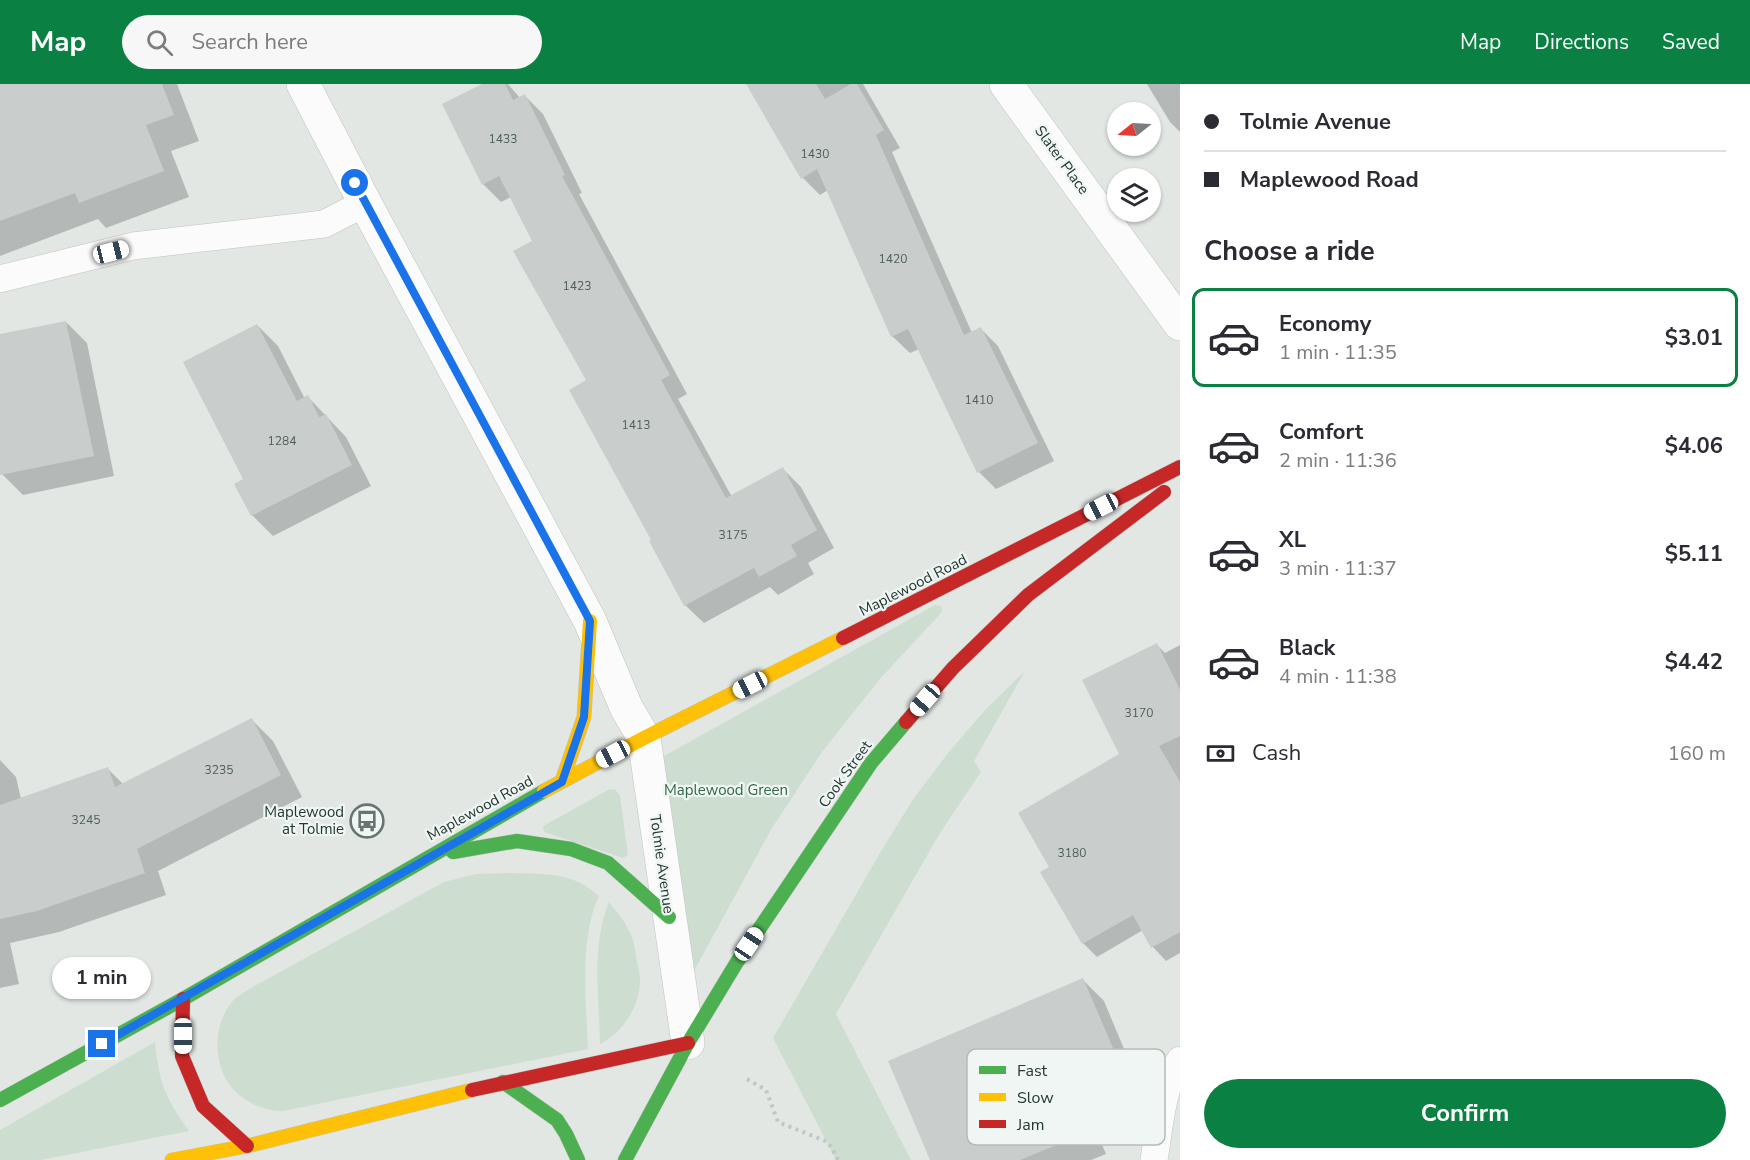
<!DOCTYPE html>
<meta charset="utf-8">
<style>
:root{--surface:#fff;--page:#f7f7f7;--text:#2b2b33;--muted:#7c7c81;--line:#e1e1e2;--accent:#0b8043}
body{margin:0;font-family:"Nunito Sans",sans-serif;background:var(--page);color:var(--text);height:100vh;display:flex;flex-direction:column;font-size:22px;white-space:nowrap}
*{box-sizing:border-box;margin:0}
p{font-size:20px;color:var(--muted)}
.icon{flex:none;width:33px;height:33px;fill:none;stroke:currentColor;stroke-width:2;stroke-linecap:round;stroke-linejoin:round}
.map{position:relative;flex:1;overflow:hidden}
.sheet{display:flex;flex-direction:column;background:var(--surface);width:570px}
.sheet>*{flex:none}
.guide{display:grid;align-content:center;height:132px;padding:0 24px;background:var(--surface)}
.needle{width:39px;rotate:252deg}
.fabs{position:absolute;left:1107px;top:18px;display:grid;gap:12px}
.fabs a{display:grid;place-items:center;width:54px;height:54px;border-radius:50%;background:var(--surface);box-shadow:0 2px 4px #0004;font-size:30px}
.end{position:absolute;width:27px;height:27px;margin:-14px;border:8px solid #1a73e8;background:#fff;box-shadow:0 0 0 3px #fff}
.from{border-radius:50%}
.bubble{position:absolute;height:42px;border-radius:21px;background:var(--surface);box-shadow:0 2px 4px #0004;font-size:20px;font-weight:700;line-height:42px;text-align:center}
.car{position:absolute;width:18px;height:36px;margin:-18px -9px;border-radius:8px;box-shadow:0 0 4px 2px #0007;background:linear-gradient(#fff 24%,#345 0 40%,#fff 0 76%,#345 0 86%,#fff 0)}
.guide b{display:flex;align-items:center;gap:21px;height:57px;font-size:22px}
.guide b+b{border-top:2px solid var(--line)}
.guide i{width:15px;height:15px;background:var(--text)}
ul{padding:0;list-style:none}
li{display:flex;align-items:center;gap:18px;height:99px;margin:0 12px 9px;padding:0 12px;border:3px solid transparent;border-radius:12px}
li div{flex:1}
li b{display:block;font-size:22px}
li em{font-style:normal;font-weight:700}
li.selected{border-color:var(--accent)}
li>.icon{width:54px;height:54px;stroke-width:1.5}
h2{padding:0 24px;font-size:27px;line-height:72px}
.pay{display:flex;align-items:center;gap:15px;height:66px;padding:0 24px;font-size:22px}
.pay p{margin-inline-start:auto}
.action{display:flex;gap:12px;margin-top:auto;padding:12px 24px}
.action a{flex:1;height:69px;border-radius:36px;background:var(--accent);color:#fff;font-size:24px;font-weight:700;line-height:69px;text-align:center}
header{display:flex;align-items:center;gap:36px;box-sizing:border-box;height:84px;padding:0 30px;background:var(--accent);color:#fff}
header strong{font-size:28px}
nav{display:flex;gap:33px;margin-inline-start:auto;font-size:21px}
.search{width:420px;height:54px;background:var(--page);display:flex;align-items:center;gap:15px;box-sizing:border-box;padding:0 21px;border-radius:33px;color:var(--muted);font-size:22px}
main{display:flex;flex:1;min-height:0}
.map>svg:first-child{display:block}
.green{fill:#cdded1}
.shadow{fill:#0003}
.building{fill:#c9cecc}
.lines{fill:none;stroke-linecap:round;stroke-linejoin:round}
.lane-casing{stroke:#bfc4c1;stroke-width:28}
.street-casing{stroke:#bfc4c1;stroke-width:34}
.fast-casing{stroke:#bfc4c1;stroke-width:15}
.slow-casing{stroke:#bfc4c1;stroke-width:15}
.jam-casing{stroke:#bfc4c1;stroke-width:15}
.path{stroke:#c0c7c4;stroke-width:4;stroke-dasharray:3 4.5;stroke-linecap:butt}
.lane{stroke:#fbfbfb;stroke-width:27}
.street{stroke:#fbfbfb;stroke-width:33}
.fast{stroke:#4caf50;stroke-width:14}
.slow{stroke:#ffc107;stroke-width:14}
.jam{stroke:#c62828;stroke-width:14}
.route{stroke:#1a73e8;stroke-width:8}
.labels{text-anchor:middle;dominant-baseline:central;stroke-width:4.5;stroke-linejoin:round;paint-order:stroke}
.number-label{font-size:12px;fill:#4d5e58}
.street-label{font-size:15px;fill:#233731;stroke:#f0f6f3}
.park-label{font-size:15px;fill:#326845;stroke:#f0f6f3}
.poi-label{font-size:15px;fill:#233731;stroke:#f0f6f3;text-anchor:end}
.key{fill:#f0f6f3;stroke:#b2bdb9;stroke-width:1.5}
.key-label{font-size:16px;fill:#233731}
</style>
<header>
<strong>Map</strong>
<div class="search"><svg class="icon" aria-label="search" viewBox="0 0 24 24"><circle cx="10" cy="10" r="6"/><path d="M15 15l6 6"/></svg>Search here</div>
<nav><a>Map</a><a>Directions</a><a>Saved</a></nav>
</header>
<main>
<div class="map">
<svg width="1180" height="1076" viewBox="0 0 1180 1076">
<rect width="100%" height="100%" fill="#e2e7e4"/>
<g class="green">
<polygon points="935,521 941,522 942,526 941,529 879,596 822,668 772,744 694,887 662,679 664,672"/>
<polygon points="1025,587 974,677 981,688 940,749 836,930 911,1076 836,1076 773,954 884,762 914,714 948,669 985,626"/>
<polygon points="615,705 620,712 628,771 623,774 544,748 543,743 545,741 608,706"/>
<path d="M509 789C543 790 572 787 599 812 579 855 586 918 588 965L283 1027C262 1028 238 1015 227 997 213 973 214 939 232 918 237 912 245 908 251 904L444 798 476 790Z"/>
<path d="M609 818C616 827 623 834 628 845 633 853 635 863 636 872 637 879 640 888 640 895 640 922 624 948 600 960 599 914 591 861 609 818Z"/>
<path d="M155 958C159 999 165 1013 189 1047L41 1076H0V1046Z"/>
</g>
<g class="shadow">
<polygon points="0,0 177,0 199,57 171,67 189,113 106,144 98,135 0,172"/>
<polygon points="485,0 508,0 520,14 525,12 543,30 582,109 579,110 687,310 678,315 732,413 783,385 801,403 834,464 808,479 814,490 778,511 770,503 704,539 685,521 653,456 588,297 534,158 511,113 501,118 483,100"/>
<polygon points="748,0 863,0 900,64 892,68 972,249 981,245 998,262 1054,377 996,405 979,388 919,265 910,269 892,252 828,106 820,111 803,94"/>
<polygon points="1147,0 1180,0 1180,48 1170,38"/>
<polygon points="66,238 87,259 114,392 23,411 2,390 0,381 0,252"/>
<polygon points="257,241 278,262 305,315 308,313 346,353 371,402 273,452 252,431 245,396"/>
<polygon points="1157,561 1165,569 1180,561 1180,869 1166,877 1153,863 1143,846 1097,873 1083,859 1051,783 1121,670"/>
<polygon points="251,635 273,657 302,713 158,787 166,811 59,848 10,859 19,900 0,904 0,676 16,693 21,715 108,685 124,701"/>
<polygon points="1083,896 1104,917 1147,1020 1094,1042 1106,1070 1091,1076 931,1076"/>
</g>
<g class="building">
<polygon points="0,0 162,0 174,31 146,41 164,87 79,119 75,109 0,137"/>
<polygon points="482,0 505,0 513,16 525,10 565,91 562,92 670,291 661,296 726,414 783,383 817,446 791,461 797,472 759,493 754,484 684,522 649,457 651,456 569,306 586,296 513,167 532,157 499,92 482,101 442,20"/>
<polygon points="746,0 816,0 825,15 851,0 857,0 884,46 876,51 964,251 981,243 1038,359 977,389 908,245 891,253 817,85 801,95"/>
<polygon points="66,237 94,372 0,391 0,250"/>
<polygon points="257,240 297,317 308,311 319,333 326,330 352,381 251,432 234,400 243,395 183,278"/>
<polygon points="1157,559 1180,606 1180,652 1159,662 1180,698 1180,848 1151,864 1133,831 1082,860 1040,788 1049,783 1018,729 1119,670 1082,596"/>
<polygon points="252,634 281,691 137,765 145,789 37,827 0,835 0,721 108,683 115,703"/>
<polygon points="1083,894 1128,999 1074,1021 1086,1049 1020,1076 930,1076 888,977"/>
</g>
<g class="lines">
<g class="lane-casing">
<g id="lane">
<polyline points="0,195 133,162 324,140 365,119"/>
<path d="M1154 1076C1159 1045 1162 1002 1180 976"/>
</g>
</g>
<g class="street-casing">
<g id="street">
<polyline points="303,0 365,119 590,537 626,623 644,654 688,959"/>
<polyline points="1006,0 1180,240"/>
</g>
</g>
<g class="fast-casing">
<g id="fast">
<polyline points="453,768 517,757 571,765 608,779 669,833"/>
<polyline points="503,998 557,1036 566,1050 578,1076"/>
<polyline points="0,1016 183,915 544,707"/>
<polyline points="625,1076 688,959 737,878 871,679 906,638"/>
</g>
</g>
<g class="slow-casing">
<g id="slow">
<polyline points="562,697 584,633 590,537"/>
<polyline points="544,707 644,654 843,554"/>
<polyline points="172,1076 247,1062 472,1006"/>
</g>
</g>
<g class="jam-casing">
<g id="jam">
<polyline points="843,554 1180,383"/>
<polyline points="906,638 953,584 1028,511 1164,408"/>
<polyline points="183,915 182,972 203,1022 247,1062"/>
<polyline points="472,1006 688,959"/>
</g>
</g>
<polyline class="path" points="747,995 766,1006 778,1038 828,1058 838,1076"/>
<use href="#lane" class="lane"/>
<use href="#street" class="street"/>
<use href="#fast" class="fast"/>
<use href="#slow" class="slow"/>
<use href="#jam" class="jam"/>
</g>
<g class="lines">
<polyline class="route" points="102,960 562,698 584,633 590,537 355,99"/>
</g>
<defs>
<g id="bus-ring" transform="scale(1.725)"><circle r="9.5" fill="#f0f6f3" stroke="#667570" stroke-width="1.5"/><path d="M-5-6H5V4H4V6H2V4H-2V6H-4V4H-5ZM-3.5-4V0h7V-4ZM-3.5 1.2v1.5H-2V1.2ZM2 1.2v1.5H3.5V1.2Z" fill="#667570"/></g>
</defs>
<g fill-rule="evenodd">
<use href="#bus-ring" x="367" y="737"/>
</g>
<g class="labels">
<g class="number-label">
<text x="503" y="55">1433</text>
<text x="815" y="70">1430</text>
<text x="893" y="175">1420</text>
<text x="577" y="202">1423</text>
<text x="979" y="316">1410</text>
<text x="636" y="341">1413</text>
<text x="282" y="357">1284</text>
<text x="733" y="451">3175</text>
<text x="1139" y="629">3170</text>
<text x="219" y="686">3235</text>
<text x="86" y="736">3245</text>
<text x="1072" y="769">3180</text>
</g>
<g class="street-label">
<text transform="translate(1062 76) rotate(54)">Slater Place</text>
<text transform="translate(913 501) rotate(-27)">Maplewood Road</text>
<text transform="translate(845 690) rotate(-54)">Cook Street</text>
<text transform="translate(480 724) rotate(-29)">Maplewood Road</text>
<text transform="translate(662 780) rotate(82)">Tolmie Avenue</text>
</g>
<g class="park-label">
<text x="726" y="706">Maplewood Green</text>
</g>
<g class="poi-label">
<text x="344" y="728">Maplewood<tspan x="344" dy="17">at Tolmie</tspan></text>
</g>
</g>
<rect x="967" y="965" width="198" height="96" rx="9" class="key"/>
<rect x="979" y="982" width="27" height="8" fill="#4caf50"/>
<rect x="979" y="1009" width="27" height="8" fill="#ffc107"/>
<rect x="979" y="1036" width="27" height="8" fill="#c62828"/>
<g class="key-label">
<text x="1017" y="992">Fast</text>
<text x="1017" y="1019">Slow</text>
<text x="1017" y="1046">Jam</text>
</g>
</svg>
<div class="fabs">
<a><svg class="needle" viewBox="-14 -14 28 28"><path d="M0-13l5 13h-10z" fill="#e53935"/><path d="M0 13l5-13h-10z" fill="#7c7c81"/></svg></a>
<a><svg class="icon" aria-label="layers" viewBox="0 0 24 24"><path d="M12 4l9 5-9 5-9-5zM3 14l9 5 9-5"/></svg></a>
</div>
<i class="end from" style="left:355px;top:99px"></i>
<i class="end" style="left:102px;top:960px"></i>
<div class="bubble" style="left:52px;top:873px;width:99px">1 min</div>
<i class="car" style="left:111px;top:168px;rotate:76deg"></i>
<i class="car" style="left:1101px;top:423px;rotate:243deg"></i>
<i class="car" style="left:750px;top:601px;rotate:243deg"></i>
<i class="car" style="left:925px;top:616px;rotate:221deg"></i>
<i class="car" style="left:613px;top:670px;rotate:242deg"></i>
<i class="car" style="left:749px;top:860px;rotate:34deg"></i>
<i class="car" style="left:183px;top:952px;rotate:180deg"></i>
</div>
<section class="sheet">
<div class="guide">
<b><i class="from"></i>Tolmie Avenue</b>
<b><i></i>Maplewood Road</b>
</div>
<h2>Choose a ride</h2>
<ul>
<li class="selected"><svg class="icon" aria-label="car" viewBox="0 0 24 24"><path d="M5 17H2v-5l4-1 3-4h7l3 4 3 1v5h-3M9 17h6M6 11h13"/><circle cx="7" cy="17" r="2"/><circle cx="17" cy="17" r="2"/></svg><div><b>Economy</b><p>1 min · 11:35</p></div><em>$3.01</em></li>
<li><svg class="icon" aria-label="car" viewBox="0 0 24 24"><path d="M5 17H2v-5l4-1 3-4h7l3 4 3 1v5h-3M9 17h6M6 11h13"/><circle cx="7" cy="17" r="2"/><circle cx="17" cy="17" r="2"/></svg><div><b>Comfort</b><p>2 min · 11:36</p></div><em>$4.06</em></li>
<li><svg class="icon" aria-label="car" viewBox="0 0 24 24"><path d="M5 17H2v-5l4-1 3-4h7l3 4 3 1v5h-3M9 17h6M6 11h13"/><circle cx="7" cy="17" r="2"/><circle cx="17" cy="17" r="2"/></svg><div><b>XL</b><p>3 min · 11:37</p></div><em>$5.11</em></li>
<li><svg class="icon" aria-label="car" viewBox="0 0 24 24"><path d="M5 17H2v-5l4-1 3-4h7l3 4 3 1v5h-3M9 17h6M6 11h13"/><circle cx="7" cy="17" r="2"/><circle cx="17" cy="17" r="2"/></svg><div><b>Black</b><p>4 min · 11:38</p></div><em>$4.42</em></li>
</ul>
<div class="pay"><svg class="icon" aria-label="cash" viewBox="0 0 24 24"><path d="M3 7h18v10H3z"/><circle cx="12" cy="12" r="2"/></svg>Cash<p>160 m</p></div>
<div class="action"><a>Confirm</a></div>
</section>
</main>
